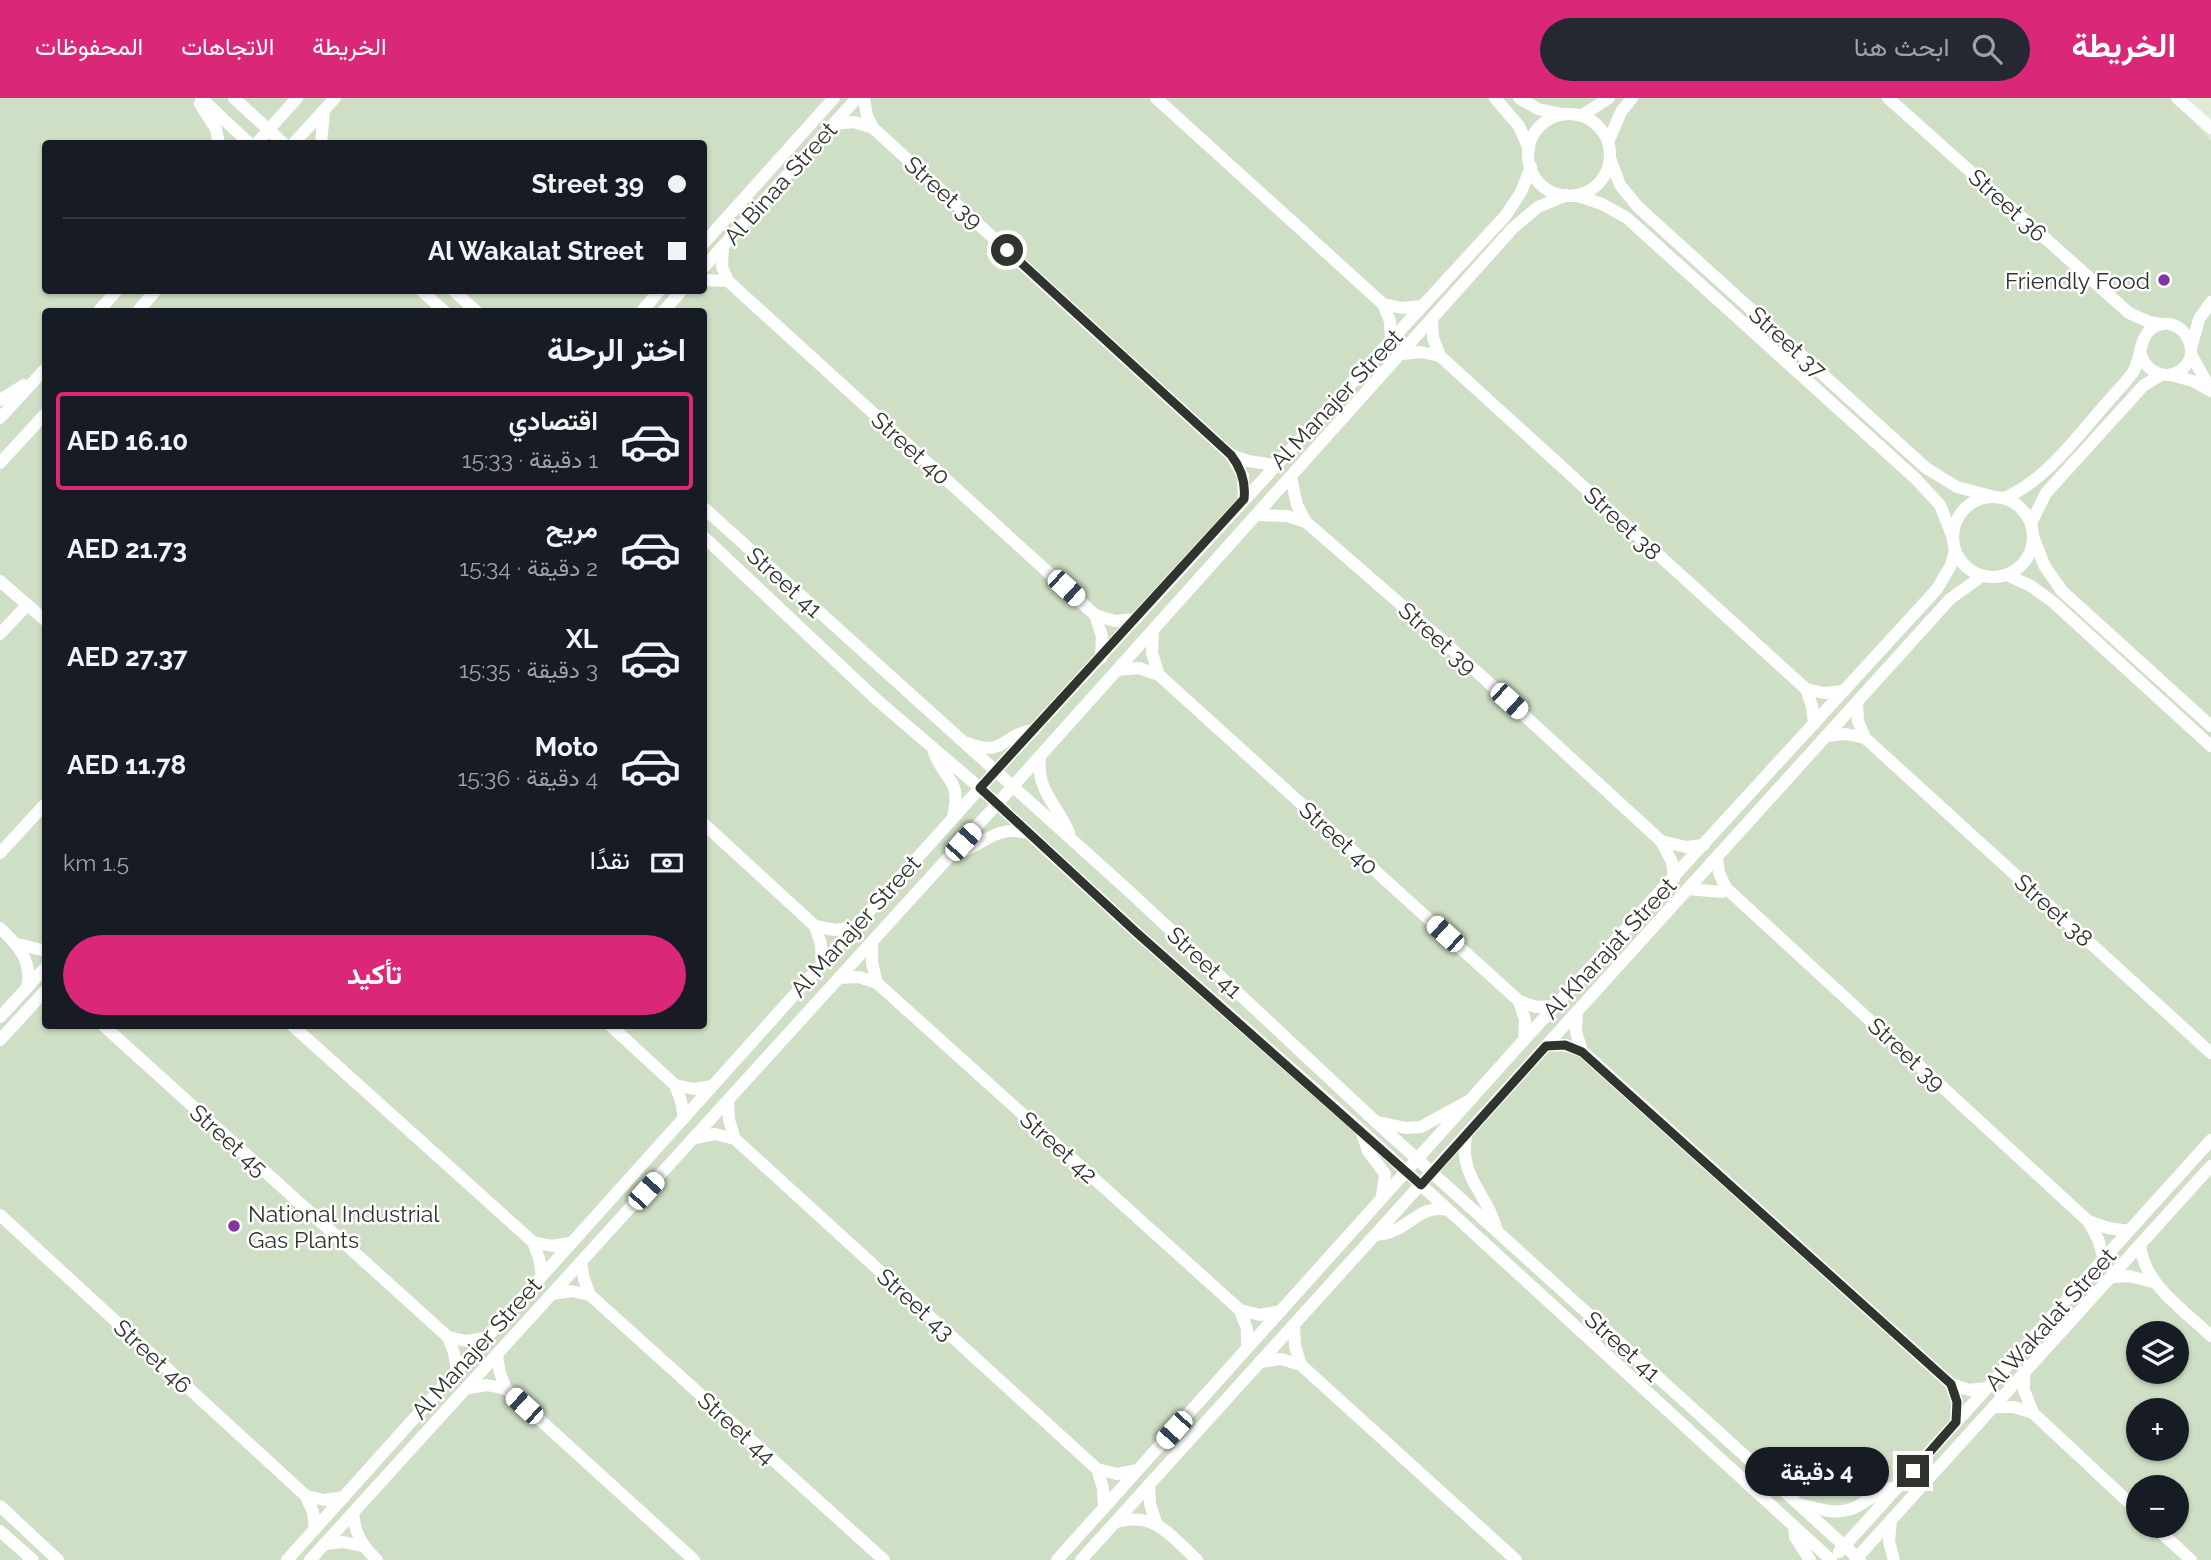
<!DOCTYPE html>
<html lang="ar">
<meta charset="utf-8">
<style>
:root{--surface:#171b24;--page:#242831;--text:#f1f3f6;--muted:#9ea1a6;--line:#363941;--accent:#db2777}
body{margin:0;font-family:Raleway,Vazirmatn,sans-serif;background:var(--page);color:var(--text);direction:rtl;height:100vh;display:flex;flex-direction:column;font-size:26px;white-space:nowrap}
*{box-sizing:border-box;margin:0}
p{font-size:23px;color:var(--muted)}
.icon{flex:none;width:38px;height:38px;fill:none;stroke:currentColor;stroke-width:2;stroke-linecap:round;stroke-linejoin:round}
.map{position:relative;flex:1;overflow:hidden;direction:ltr}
.sheet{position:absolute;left:42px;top:210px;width:665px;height:721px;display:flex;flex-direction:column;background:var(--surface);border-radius:7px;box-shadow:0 2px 5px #0004;direction:rtl}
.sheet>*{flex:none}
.top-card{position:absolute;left:42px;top:42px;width:665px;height:154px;border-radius:7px;box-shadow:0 2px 5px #0004;direction:rtl;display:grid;align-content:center;height:154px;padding:0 21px;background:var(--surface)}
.fabs{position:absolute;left:2126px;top:1223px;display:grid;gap:14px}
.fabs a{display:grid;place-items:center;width:63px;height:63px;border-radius:50%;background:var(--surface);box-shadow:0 2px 5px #0004;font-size:35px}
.end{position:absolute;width:32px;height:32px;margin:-16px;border:9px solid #2f342c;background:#fff;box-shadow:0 0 0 4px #fff}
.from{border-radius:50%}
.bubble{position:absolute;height:49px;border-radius:24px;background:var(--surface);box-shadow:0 2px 5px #0004;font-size:23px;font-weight:700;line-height:49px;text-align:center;direction:rtl}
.car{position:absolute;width:21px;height:42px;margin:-21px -10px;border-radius:9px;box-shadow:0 0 5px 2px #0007;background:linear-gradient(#fff 24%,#345 0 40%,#fff 0 76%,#345 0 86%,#fff 0)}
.top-card b{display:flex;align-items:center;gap:24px;height:66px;font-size:26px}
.top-card b+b{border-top:2px solid var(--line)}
.top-card i{width:18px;height:18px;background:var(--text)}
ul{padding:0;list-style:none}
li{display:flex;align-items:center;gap:21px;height:98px;margin:0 14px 10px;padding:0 7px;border:4px solid transparent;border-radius:7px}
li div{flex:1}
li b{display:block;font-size:26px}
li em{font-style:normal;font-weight:700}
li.current{border-color:var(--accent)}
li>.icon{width:63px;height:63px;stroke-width:1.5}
h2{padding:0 21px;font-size:32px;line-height:84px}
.pay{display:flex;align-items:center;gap:18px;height:77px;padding:0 21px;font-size:26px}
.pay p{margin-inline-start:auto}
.button{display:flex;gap:14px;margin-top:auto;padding:14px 21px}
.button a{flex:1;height:80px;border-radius:42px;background:var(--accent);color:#fff;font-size:28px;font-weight:700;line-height:80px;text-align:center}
header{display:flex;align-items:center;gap:42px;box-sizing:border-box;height:98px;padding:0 35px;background:var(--accent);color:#fff}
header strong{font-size:33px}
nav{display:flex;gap:38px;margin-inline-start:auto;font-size:24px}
.search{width:490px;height:63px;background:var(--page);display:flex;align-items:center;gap:18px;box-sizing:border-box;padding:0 24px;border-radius:38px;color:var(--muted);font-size:26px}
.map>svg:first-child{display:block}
.built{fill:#cfdfc5;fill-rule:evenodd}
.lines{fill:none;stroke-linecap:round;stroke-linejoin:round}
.minor{stroke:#fff;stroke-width:12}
.route{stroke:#2f342c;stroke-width:9}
.poi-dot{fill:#8335a5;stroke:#fff;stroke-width:2.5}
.labels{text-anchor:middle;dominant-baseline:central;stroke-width:5;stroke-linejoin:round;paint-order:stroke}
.street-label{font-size:23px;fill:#2f342c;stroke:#fff}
.poi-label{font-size:23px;fill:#2f342c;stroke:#fff;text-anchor:end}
</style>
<header>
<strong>الخريطة</strong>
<div class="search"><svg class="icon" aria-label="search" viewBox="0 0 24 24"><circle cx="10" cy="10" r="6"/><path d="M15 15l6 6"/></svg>ابحث هنا</div>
<nav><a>الخريطة</a><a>الاتجاهات</a><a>المحفوظات</a></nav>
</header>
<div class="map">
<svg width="2211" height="1462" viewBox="0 0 2211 1462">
<rect width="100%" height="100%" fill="#deebd7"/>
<path class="built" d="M0 0H2173L2211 43V1462H0ZM46 46H704V192H46ZM46 214H704V928H46ZM2138 1236H2177V1274H2138ZM2138 1312H2177V1351H2138ZM2138 1390H2177V1428H2138Z"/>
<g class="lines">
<g class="minor">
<polyline points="201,0 250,46"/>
<polyline points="234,0 284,46"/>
<polyline points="864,0 867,18 873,30 1231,357 1243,378 1244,401"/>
<polyline points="1156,0 1383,206 1390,223 1391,241"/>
<polyline points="1495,0 1519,28 1529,51"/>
<polyline points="1519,0 1538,11 1562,16"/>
<polyline points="1888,0 2129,215 2149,224 2160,226"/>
<polyline points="2177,0 2211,30"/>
<polyline points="200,6 216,31 219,46"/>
<circle cx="1569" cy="57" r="41"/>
<polyline points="1581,18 1609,0"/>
<polyline points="834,26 854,24 873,30"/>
<polyline points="1608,44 1621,14 1632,0"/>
<polyline points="256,46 297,0"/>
<polyline points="293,46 335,0"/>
<polyline points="321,46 324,13"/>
<polyline points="1610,60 1620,87 1638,109 1926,370 1957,389 1991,398"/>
<polyline points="1575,97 1602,106 1627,120 1916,381 1940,407 1953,440"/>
<polyline points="704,145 834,0"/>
<polyline points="723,148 722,169 728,183 1095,517 1115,523 1136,521"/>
<polyline points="704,169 857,0"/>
<polyline points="704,182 728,183"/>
<polyline points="421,192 445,214"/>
<polyline points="453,192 477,214"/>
<polyline points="1383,206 1402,210 1421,208"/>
<polyline points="98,214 117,192"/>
<polyline points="137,214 156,192"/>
<polyline points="641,214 660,192"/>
<polyline points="663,214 682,192"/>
<polyline points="1432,222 1433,240 1440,258 1806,591 1812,608 1814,626"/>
<polyline points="2192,247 2199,221 2211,204"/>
<polyline points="1402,256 1421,254 1440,258"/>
<polyline points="2191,256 2209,289"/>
<polyline points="2171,277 2193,283 2211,293"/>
<polyline points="0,302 24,287"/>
<polyline points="0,320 46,270"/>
<polyline points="1231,357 1248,363 1275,367"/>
<polyline points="0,365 46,315"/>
<polyline points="1291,379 1297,407 1306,424 1452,551 1661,743 1672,764 1674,780"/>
<circle cx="1993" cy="439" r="40"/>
<path d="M2004 400C2048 382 2081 333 2112 299 2119 291 2127 283 2133 274 2142 259 2138 237 2156 228 2182 216 2205 255 2181 272 2163 284 2145 272 2140 254"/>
<polyline points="704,410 1130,794 1375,1023 1860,1462"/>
<polyline points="1257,417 1287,418 1306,424"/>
<polyline points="2031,425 2046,395 2144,287 2161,277"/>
<polyline points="2033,438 2044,467 2062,493 2211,628"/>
<polyline points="704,439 877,602 980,690 1137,835 1361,1032 1831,1462"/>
<polyline points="2007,477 2031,488 2053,504 2211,648"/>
<polyline points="0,483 46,523"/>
<polyline points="1095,517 1102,538 1101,560"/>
<polyline points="1153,533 1152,555 1159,577"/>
<polyline points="0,536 27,507"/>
<polyline points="1118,572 1139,570 1159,577 1519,903 1536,909 1555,908"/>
<polyline points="1806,591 1824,595 1844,593"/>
<polyline points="1857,605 1858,623 1865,640 2211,955"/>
<polyline points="1826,638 1846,636 1865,640"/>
<path d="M968 645C1005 660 1002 636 1034 632"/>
<path d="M934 654C945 685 962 679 953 719"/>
<path d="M1040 658C1036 694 1057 705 1069 735"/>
<polyline points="704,726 815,828 821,846 822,866"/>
<polyline points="1661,743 1686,749 1704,747"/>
<polyline points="0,755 46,705"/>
<path d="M950 758C980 751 993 726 1027 735"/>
<polyline points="1717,759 1719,775 1726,790 2088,1123 2098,1141 2104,1161"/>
<polyline points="1688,791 1722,794 1726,790"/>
<polyline points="815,828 835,832 855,829"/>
<path d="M0 830C18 847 33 863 27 890"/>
<polyline points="872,845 872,865 877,885"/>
<polyline points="18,846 46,853"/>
<polyline points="839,880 859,879 877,885 1240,1212 1247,1231 1247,1250"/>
<polyline points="1519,903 1525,922 1524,942"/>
<polyline points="1577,914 1576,934 1582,953"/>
<polyline points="0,919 46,869"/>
<polyline points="104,928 448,1239 454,1255 457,1272"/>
<polyline points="293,928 533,1144 539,1160 542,1177"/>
<polyline points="611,928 675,987 681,1003 684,1020"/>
<polyline points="0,942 46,892"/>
<polyline points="1546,948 1565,947 1582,953 1951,1286 1969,1292 1987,1290"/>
<polyline points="675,987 694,991 712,988"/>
<polyline points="728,1003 729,1022 735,1041 1097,1371 1103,1390 1104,1410"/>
<polyline points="1378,1024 1406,1030 1421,1029 1468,1003"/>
<polyline points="1361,1032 1368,1053 1385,1076 1382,1098"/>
<path d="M1466 1038C1458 1080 1489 1096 1497 1134"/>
<polyline points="695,1040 715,1036 735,1041"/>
<polyline points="0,1117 306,1398 313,1414 315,1431"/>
<polyline points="2088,1123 2108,1130 2129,1133"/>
<path d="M1376 1137C1409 1135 1417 1105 1448 1112"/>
<polyline points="533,1144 552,1148 570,1145"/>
<path d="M2140 1147C2145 1188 2183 1211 2211 1238"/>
<polyline points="581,1165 584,1181 590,1197 884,1462"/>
<polyline points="2112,1179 2129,1178 2153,1184"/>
<polyline points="553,1196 571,1193 590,1197"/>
<polyline points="1240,1212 1260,1217 1281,1213"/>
<polyline points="1294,1227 1295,1248 1301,1267"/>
<polyline points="448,1239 466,1243 485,1240"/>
<polyline points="497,1258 500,1275 506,1291 694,1462"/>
<polyline points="1260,1264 1281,1261 1301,1267 1516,1462"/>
<polyline points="2024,1276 2024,1292 2033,1315 2138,1413"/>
<polyline points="1951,1286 1957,1304 1956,1324"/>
<polyline points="469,1290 487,1287 506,1291"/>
<polyline points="1994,1309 2014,1309 2033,1315"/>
<polyline points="1097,1371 1117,1376 1138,1372"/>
<polyline points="1149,1387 1150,1406 1156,1425"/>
<polyline points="306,1398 325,1402 344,1399"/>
<path d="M1802 1407C1821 1412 1840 1418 1858 1408 1872 1400 1881 1391 1898 1389"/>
<polyline points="0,1408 58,1462"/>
<path d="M353 1415C355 1436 362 1448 377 1462"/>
<polyline points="1891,1422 1889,1444 1894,1462"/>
<path d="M1116 1424C1155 1413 1171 1438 1197 1462"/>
<polyline points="1794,1428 1795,1439 1810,1462"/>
<polyline points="2154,1428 2191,1462"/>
<polyline points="0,1433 33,1462"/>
<polyline points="324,1446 343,1444 362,1448"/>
<polyline points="1839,1454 2211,1042"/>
<polyline points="287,1462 980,690 1506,117 1521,94 1531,69"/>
<polyline points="310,1462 997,706 1513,130 1538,109 1567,97"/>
<polyline points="1057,1462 1524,942 1937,491 1951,467 1955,453"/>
<polyline points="1081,1462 1950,501 1982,478"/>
<polyline points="1855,1462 2211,1068"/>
</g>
</g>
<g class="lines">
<path class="route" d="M1007 152 1231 357C1241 370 1246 384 1244 401L980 690 1137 835 1421 1087 1546 948 1565 947 1582 954 1951 1286 1957 1304 1956 1324 1913 1373"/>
</g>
<g class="poi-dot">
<circle cx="2164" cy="182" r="7"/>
<circle cx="234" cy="1128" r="7"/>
</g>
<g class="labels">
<g class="street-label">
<text transform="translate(780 85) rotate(-48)">Al Binaa Street</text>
<text transform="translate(944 94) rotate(42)">Street 39</text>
<text transform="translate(2008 107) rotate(42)">Street 36</text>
<text transform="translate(1788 244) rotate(42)">Street 37</text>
<text transform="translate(1336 301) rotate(-47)">Al Manajer Street</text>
<text transform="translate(911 350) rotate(42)">Street 40</text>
<text transform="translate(1623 425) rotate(43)">Street 38</text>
<text transform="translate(785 484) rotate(42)">Street 41</text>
<text transform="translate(1438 540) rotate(42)">Street 39</text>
<text transform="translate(1339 740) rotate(42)">Street 40</text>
<text transform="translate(2054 812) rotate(42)">Street 38</text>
<text transform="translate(855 828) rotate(-48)">Al Manajer Street</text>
<text transform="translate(1609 850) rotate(-47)">Al Kharajat Street</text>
<text transform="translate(1205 864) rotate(43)">Street 41</text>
<text transform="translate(1907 956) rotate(43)">Street 39</text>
<text transform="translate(229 1042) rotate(42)">Street 45</text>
<text transform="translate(1059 1049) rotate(42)">Street 42</text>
<text transform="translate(916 1206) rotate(42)">Street 43</text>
<text transform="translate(2050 1221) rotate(-48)">Al Wakalat Street</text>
<text transform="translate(1623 1248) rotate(42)">Street 41</text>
<text transform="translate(476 1250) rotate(-48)">Al Manajer Street</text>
<text transform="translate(153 1258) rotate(43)">Street 46</text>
<text transform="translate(737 1330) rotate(42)">Street 44</text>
</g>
<g class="poi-label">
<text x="2150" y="182">Friendly Food</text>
<text x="248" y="1115" text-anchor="start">National Industrial<tspan x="248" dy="26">Gas Plants</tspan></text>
</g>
</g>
</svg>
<div class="fabs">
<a><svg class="icon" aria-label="layers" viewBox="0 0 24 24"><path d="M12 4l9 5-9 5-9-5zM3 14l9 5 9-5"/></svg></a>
<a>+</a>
<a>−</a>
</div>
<i class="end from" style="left:1007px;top:152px"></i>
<i class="end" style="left:1913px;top:1373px"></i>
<div class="bubble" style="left:1745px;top:1349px;width:144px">4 دقيقة</div>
<i class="car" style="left:1066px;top:490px;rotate:132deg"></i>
<i class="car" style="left:1509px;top:603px;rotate:132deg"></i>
<i class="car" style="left:963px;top:744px;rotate:42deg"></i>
<i class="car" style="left:1445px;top:836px;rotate:312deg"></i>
<i class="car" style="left:646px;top:1093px;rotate:42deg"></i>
<i class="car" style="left:524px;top:1308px;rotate:312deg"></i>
<i class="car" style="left:1174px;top:1332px;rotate:222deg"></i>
<div class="top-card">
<b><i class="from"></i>Street 39</b>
<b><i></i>Al Wakalat Street</b>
</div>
<section class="sheet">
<h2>اختر الرحلة</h2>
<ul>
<li class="current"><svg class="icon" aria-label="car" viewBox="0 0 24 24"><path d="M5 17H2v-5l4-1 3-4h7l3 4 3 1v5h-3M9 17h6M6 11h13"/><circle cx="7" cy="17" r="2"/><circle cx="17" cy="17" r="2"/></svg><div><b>اقتصادي</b><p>1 دقيقة · 15:33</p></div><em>AED 16.10</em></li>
<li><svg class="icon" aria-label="car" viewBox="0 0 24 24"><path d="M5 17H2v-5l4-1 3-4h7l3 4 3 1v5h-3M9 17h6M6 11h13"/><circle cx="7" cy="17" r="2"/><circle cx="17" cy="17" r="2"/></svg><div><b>مريح</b><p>2 دقيقة · 15:34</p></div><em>AED 21.73</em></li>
<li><svg class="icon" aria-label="car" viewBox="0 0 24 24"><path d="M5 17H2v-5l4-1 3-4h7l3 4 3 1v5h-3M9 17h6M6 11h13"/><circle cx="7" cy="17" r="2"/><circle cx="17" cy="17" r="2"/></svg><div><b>XL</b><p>3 دقيقة · 15:35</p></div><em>AED 27.37</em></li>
<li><svg class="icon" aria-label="car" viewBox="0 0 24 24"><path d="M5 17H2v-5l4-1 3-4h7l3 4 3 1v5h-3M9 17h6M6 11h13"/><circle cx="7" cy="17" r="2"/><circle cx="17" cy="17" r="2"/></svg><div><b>Moto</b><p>4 دقيقة · 15:36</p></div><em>AED 11.78</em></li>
</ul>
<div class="pay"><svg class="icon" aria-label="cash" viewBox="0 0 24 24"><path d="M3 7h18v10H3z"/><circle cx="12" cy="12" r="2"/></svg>نقدًا<p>1.5 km</p></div>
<div class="button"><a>تأكيد</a></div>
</section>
</div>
